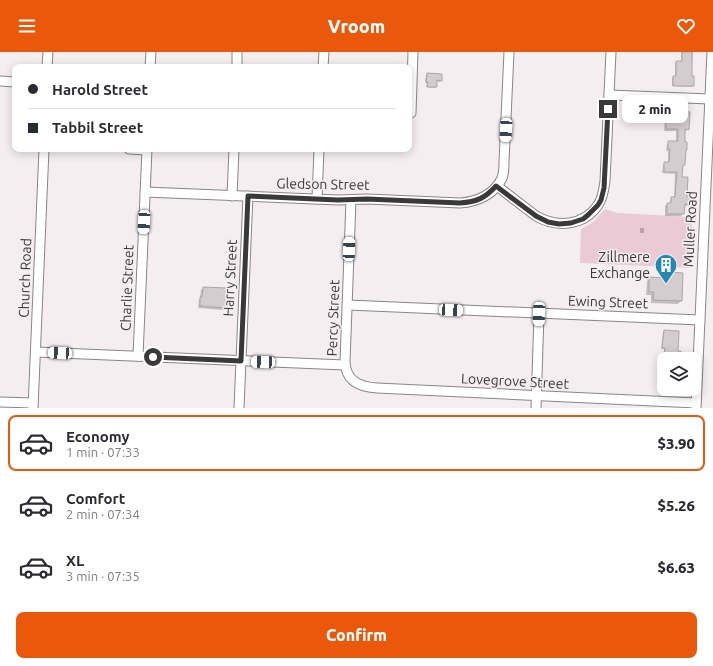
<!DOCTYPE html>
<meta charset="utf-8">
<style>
:root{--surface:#fff;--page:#f7f7f7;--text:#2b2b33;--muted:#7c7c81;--line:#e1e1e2;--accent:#ea580c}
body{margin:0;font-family:Ubuntu,sans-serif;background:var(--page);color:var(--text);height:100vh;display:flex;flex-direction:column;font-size:15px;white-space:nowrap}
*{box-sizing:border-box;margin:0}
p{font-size:13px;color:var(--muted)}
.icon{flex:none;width:22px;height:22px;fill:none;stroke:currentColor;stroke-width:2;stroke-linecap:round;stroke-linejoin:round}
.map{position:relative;height:356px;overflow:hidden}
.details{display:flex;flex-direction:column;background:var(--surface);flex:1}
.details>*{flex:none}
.banner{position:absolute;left:12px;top:12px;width:400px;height:88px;border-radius:8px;box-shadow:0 2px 10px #0003;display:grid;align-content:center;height:88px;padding:0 16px;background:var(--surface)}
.tools{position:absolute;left:657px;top:300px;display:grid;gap:8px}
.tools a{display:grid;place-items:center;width:44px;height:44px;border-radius:8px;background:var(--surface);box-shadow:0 2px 10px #0003;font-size:20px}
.end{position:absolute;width:18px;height:18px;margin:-9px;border:5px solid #3a3838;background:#fff;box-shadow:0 0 0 2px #fff}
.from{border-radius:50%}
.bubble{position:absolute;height:28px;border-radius:8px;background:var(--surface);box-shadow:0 2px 10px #0003;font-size:13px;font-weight:800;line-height:28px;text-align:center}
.car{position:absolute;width:12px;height:24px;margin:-12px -6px;border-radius:5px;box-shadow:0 0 3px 1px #0007;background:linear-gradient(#fff 24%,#345 0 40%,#fff 0 76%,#345 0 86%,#fff 0)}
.banner b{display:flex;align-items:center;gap:14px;height:38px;font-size:15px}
.banner b+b{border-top:1px solid var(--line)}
.banner i{width:10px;height:10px;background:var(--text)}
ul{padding:7px 0 0;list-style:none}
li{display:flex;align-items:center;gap:12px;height:56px;margin:0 8px 6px;padding:0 8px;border:2px solid transparent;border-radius:8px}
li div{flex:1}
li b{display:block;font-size:15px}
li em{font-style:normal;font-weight:800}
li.active{border-color:var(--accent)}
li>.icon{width:36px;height:36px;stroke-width:1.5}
.cta{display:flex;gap:8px;margin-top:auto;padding:8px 16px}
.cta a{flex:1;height:46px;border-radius:8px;background:var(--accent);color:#fff;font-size:16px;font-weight:800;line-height:46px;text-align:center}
header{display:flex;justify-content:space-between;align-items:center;height:52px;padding:0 16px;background:var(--accent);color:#fff;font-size:18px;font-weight:800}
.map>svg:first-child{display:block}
.green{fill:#eacad5}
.shadow{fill:#0003}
.building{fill:#d3cdcf;stroke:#aba6a8}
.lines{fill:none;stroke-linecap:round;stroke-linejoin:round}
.minor-casing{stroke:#8a8586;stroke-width:11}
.minor{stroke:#fff;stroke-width:9}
.route{stroke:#3a3838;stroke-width:5}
.labels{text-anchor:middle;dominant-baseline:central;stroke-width:3;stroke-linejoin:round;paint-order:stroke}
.street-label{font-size:14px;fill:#3a3838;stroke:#f4eef0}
.poi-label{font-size:14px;fill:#3a3838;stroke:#f4eef0;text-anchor:end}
</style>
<header><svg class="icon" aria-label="menu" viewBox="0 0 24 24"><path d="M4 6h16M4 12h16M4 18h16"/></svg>Vroom<svg class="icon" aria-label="heart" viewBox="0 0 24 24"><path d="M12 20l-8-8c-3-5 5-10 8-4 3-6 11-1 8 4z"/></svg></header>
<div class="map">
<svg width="713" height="356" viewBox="0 0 713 356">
<rect width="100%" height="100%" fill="#f4eef0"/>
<polygon class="green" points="605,157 617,161 692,165 690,216 580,211 581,177 592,171"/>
<g class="shadow">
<polygon points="681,0 693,0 691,25 693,33 692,35 672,34 672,26 675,25 675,11 676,10 681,10"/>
<polygon points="427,22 441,28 440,30 436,29 436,35 435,36 426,35 427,31 425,31 426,23"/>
<polygon points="667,60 688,77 686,79 684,79 684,112 681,115 681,126 686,146 689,152 687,154 684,154 683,162 681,164 665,164 665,154 667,152 670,152 670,148 672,146 674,146 675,122 662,121 663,113 665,111 668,111 668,99 666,99 667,92 669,90 676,90 676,79 664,79 665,62"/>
<rect x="640" y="176" width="4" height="5"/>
<polygon points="669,221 682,222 681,249 678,252 651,251 651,243 646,243 647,229 650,226 665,227 665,225"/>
<polygon points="203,236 227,237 225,255 223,258 198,256 199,248 200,246 201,238"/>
<polygon points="664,279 677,300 680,300 680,307 664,307 664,337 678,337 677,339 659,339 660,311 663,310 664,297 661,297 663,281"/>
</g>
<g class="building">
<polygon points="682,0 692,0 692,24 694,24 694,34 673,34 673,24 676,24 676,9 682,9"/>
<polygon points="427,21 442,22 442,29 437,28 437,35 427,35 428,30 426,30"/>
<polygon points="666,59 690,60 689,78 685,77 685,90 687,90 687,98 686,98 685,113 683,113 682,125 688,125 687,145 690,145 690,152 685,152 684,162 667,162 667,151 671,151 671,145 675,145 677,120 664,120 664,110 669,110 670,97 668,97 668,89 678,89 678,77 666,77"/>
<polygon points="668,220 683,221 682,249 653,248 654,240 649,240 649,225 668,226"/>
<polygon points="203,235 228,236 226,256 200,254 200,245 202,245"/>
<polygon points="664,278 679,279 678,299 681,299 681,307 664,306 665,296 662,296"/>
</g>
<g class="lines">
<g class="minor-casing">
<g id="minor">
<polyline points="47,15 48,0"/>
<polyline points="150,15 151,0"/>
<polyline points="237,15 237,0"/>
<polyline points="323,15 324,0"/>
<polyline points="0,29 15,30"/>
<polyline points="609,43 710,47"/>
<polyline points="411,61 413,0"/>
<polyline points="129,97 147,98"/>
<path d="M497 134 536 164C557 176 584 174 598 153 603 146 604 137 605 129L611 0"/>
<path d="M145 140 338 148 367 147 460 151C477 150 495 142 502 126 504 121 504 115 504 110L509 0"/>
<polyline points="232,144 234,97"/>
<polyline points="317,147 319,97"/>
<path d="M351 148 345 310C346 329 359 335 377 336L696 351"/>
<polyline points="348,253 700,268"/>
<polyline points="36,300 345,313"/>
<polyline points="138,304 147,97"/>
<polyline points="0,350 33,351"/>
<polyline points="33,356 44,97"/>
<polyline points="239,356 248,144"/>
<polyline points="536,356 539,262"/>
<polyline points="696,356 712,0"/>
</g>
</g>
<use href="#minor" class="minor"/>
</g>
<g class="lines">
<path class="route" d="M153 305 241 309 248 144 338 148 367 147 460 151C477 150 485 146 496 134L536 164 548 170 559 172 571 171 583 167 588 163 598 153 601 148 604 136 608 57"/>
</g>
<defs>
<g id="building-pin" transform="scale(1.15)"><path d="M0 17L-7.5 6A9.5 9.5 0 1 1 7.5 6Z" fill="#2487b1" stroke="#f4eef0"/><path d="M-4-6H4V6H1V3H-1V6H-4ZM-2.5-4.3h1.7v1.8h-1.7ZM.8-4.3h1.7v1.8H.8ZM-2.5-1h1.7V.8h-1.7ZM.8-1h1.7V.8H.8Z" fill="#fff"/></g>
</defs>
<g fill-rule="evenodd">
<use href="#building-pin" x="666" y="213"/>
</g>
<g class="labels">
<g class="street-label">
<text transform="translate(323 132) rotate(1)">Gledson Street</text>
<text transform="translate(690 177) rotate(-87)">Muller Road</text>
<text transform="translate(25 226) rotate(-88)">Church Road</text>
<text transform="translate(230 226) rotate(-87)">Harry Street</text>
<text transform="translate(127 236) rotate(-88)">Charlie Street</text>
<text transform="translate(608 250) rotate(2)">Ewing Street</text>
<text transform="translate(333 266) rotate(-88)">Percy Street</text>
<text transform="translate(515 329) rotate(3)">Lovegrove Street</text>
</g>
<g class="poi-label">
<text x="650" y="205">Zillmere<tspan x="650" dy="16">Exchange</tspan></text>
</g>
</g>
</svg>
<div class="tools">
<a><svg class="icon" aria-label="layers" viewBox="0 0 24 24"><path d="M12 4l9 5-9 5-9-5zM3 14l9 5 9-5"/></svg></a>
</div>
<i class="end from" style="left:153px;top:305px"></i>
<i class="end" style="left:608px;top:57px"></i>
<div class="bubble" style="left:622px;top:43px;width:66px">2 min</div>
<i class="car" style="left:506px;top:78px;rotate:183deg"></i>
<i class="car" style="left:144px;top:170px;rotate:183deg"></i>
<i class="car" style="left:349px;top:197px;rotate:2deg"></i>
<i class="car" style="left:451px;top:258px;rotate:93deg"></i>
<i class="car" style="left:539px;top:262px;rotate:182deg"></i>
<i class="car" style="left:60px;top:301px;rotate:273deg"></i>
<i class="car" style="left:263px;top:310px;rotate:272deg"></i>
<div class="banner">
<b><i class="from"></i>Harold Street</b>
<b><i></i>Tabbil Street</b>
</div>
</div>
<section class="details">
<ul>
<li class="active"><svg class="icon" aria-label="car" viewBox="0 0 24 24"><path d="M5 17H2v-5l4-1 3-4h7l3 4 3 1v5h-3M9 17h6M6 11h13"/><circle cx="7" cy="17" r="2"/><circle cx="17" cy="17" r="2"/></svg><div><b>Economy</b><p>1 min · 07:33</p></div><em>$3.90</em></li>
<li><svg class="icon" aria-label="car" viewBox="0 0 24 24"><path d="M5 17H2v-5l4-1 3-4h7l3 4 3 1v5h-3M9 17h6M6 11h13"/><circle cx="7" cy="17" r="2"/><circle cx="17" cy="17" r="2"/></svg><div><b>Comfort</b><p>2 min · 07:34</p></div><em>$5.26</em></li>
<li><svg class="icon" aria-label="car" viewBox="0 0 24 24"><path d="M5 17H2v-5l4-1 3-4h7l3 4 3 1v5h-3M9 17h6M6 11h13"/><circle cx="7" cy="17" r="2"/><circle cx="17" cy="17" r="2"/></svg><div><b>XL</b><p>3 min · 07:35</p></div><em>$6.63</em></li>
</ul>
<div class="cta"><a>Confirm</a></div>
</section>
